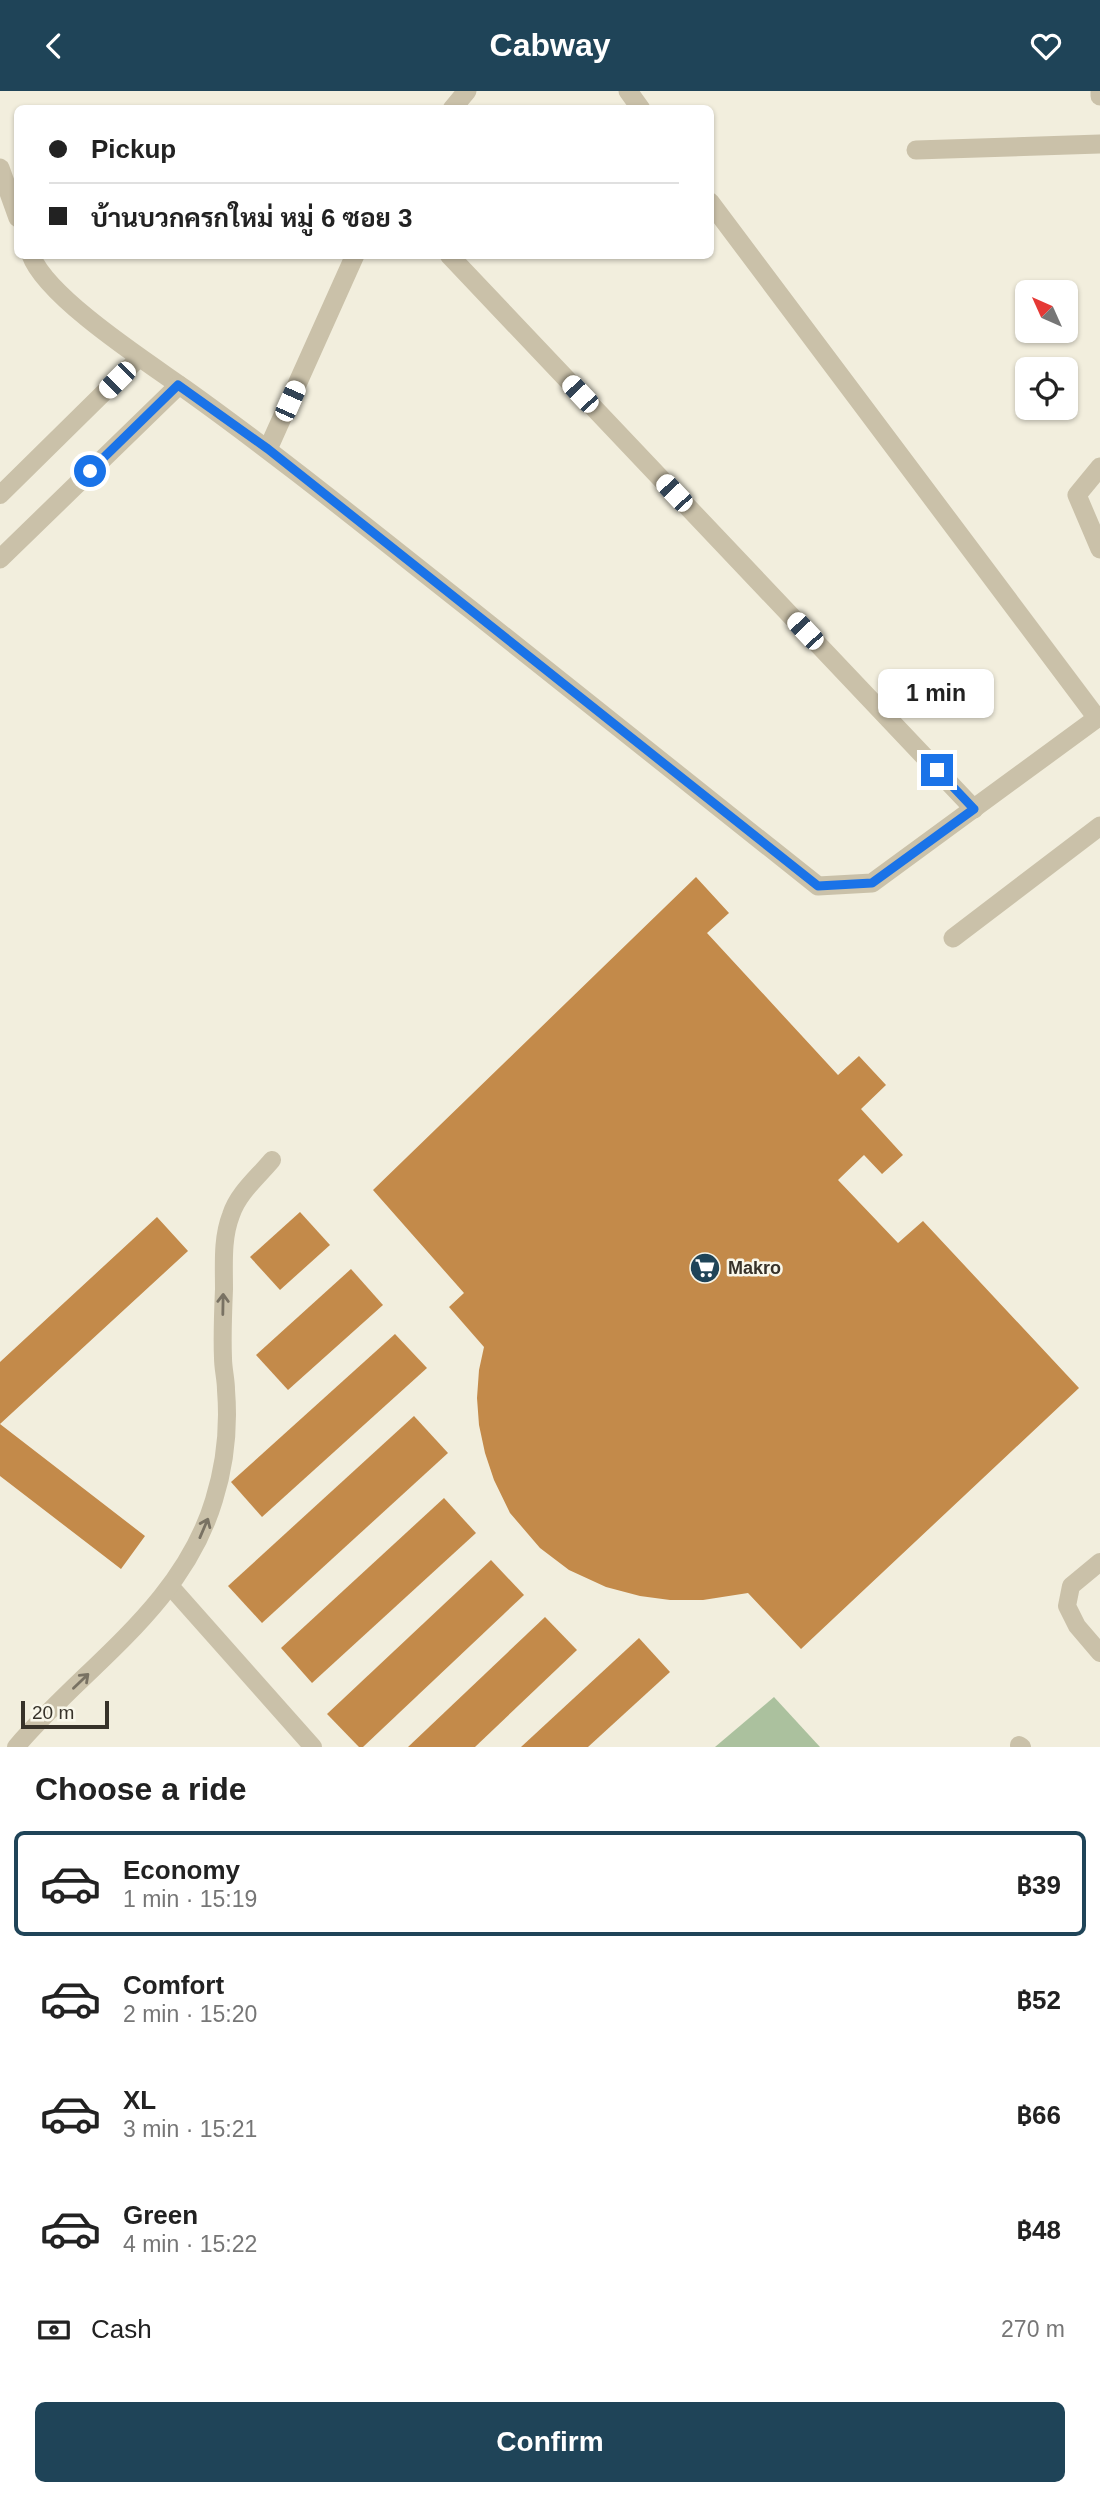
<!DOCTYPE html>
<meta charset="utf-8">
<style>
:root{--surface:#fff;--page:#f6f6f6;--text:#222;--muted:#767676;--line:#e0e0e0;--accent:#1f4458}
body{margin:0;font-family:Arial,Sarabun,sans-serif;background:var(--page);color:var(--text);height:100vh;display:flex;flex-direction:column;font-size:26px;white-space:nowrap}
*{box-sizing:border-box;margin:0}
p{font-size:23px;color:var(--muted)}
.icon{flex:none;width:38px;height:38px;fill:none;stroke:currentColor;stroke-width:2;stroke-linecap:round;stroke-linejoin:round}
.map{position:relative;height:1656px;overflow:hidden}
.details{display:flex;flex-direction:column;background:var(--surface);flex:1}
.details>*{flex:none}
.hud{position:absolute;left:14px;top:14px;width:700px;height:154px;border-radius:10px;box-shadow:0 2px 5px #0004;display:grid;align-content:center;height:154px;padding:0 35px;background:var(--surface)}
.needle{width:46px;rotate:315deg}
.buttons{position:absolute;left:1015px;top:189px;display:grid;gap:14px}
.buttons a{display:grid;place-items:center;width:63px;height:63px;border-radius:10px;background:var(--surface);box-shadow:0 2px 5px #0004;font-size:35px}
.scale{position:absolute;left:21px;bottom:18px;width:88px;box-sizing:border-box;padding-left:7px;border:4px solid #373229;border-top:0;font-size:19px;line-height:24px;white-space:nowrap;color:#373229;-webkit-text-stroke:5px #f9f7ea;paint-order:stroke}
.end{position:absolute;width:32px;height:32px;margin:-16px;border:9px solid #1a73e8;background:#fff;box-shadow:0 0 0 4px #fff}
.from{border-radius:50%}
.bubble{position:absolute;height:49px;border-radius:10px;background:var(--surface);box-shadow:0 2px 5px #0004;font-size:23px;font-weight:700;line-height:49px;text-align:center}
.car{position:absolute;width:21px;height:42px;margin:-21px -10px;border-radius:9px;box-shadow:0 0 5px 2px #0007;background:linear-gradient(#fff 24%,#345 0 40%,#fff 0 76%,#345 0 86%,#fff 0)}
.hud b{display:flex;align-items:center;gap:24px;height:66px;font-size:26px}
.hud b+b{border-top:2px solid var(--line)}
.hud i{width:18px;height:18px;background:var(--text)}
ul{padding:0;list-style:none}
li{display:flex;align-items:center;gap:21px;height:105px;margin:0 14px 10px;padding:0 21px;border:4px solid transparent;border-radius:10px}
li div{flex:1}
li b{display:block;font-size:26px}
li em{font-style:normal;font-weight:700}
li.selected{border-color:var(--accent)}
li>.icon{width:63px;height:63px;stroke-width:1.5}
h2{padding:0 35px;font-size:32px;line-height:84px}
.pay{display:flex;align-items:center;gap:18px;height:77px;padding:0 35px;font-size:26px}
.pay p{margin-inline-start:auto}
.action{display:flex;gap:14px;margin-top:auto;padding:14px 35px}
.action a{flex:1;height:80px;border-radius:10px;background:var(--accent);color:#fff;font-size:28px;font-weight:700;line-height:80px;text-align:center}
header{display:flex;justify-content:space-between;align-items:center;height:91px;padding:0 35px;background:var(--accent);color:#fff;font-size:32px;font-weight:700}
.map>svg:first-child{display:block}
.green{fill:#abc19e}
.building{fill:#c38a4a}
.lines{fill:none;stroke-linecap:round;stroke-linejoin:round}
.service{stroke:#cac1a9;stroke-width:18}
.minor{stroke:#cac1a9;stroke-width:19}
.oneway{stroke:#797263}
.route{stroke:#1a73e8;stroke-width:9}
.labels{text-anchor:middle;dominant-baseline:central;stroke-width:5;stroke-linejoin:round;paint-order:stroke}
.poi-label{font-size:18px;font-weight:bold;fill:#373229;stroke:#f9f7ea;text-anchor:start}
</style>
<header><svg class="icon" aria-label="back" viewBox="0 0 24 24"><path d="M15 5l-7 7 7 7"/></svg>Cabway<svg class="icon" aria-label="heart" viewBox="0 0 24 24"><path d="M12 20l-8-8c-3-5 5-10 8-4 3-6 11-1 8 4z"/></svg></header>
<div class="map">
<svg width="1100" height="1656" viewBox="0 0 1100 1656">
<rect width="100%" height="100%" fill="#f2eedd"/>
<polygon class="green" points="774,1606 820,1656 715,1656"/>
<g class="building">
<polygon points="696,786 729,822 707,842 838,984 859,965 886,994 861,1018 903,1064 882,1083 864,1064 838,1089 898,1152 923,1130 1079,1297 801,1558 748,1502 703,1509 670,1509 640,1505 606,1496 569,1479 540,1457 510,1422 494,1389 485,1362 479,1334 477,1307 479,1279 484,1256 449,1216 464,1202 373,1099"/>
<polygon points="300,1121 330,1154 280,1199 250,1166"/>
<polygon points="157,1126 188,1160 0,1333 145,1445 121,1478 0,1385 0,1271"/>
<polygon points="351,1178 383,1214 288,1299 256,1264"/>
<polygon points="395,1243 427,1277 262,1426 231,1391"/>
<polygon points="414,1325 448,1362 262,1532 228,1495"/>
<polygon points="444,1407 476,1442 312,1592 281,1557"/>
<polygon points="491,1469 524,1504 363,1656 359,1656 327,1623"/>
<polygon points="545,1526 577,1559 475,1656 408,1656"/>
<polygon points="639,1547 670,1581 588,1656 521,1656"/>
</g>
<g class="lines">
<g class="service">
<polyline points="0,404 139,267"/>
<polyline points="1100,1471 1071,1495 1067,1515 1077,1535 1100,1562"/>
<polyline points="171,1496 313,1656"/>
<polyline points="1019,1654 1022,1656"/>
<path d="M16 1656C85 1575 182 1516 214 1409 225 1374 229 1336 226 1299 226 1288 223 1278 223 1267 222 1244 223 1221 224 1198 224 1173 222 1147 231 1124 238 1102 258 1086 272 1069"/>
</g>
<g class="minor">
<polyline points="628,0 641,18"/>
<polyline points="1100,0 1100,5"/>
<polyline points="452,18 467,0"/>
<polyline points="916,59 1100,53"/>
<polyline points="0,77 18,127"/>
<polyline points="710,111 1097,627"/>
<path d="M31 164C46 206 147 271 185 298 283 368 376 444 470 518 586 611 702 703 818 795L872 792 1100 625"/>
<polyline points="449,164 974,718"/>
<polyline points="268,358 355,164"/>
<polyline points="1100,376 1077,404 1100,458"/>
<polyline points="0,468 179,294"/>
<polyline points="953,847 1100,735"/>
</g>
</g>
<defs><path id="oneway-shaft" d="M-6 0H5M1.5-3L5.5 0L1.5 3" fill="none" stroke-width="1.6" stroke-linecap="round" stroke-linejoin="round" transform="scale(1.75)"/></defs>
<g class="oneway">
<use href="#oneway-shaft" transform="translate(223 1213) rotate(-89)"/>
<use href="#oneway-shaft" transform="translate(204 1437) rotate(-67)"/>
<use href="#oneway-shaft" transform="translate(81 1590) rotate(-44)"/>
</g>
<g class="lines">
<polyline class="route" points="90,380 178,294 268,358 818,795 872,792 974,718 937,679"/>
</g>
<defs>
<g id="supermarket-disc" transform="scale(1.575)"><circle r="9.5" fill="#1f4458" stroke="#f9f7ea"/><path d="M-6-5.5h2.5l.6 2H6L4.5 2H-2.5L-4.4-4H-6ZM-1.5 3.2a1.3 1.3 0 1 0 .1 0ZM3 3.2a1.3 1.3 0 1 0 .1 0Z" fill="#fff"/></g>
</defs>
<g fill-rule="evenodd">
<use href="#supermarket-disc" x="705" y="1177"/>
</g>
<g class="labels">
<g class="poi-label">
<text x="728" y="1177">Makro</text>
</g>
</g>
</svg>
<div class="buttons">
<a><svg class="needle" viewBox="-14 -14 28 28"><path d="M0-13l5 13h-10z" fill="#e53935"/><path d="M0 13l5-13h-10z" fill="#767676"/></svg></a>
<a><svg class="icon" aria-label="locate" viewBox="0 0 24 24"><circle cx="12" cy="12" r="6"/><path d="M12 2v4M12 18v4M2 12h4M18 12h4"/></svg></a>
</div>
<div class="scale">20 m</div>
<i class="end from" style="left:90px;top:380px"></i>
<i class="end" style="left:937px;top:679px"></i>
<div class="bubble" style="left:878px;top:578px;width:116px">1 min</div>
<i class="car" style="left:117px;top:289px;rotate:225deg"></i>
<i class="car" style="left:580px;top:303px;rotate:317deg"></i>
<i class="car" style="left:290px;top:310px;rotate:24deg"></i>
<i class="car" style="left:674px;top:402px;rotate:317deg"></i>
<i class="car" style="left:805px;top:540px;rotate:317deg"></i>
<div class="hud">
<b><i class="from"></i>Pickup</b>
<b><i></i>บ้านบวกครกใหม่ หมู่ 6 ซอย 3</b>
</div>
</div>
<section class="details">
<h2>Choose a ride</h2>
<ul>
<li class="selected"><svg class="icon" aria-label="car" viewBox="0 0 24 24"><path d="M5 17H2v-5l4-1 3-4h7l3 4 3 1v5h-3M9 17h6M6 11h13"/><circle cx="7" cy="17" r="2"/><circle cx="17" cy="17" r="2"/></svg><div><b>Economy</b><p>1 min · 15:19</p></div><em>฿39</em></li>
<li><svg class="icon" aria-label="car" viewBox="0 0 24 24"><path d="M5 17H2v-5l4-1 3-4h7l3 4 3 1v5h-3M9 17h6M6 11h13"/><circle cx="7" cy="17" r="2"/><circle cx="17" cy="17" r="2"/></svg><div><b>Comfort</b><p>2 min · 15:20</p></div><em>฿52</em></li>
<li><svg class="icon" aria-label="car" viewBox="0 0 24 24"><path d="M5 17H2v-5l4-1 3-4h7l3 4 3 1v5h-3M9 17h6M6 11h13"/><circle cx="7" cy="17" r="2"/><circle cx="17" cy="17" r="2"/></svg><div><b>XL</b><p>3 min · 15:21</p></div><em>฿66</em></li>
<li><svg class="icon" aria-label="car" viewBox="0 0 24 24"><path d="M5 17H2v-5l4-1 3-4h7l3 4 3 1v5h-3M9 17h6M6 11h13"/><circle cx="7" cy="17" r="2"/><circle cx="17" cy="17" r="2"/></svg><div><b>Green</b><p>4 min · 15:22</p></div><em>฿48</em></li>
</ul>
<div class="pay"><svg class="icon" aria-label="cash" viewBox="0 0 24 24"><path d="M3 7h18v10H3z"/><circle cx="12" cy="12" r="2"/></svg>Cash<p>270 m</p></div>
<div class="action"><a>Confirm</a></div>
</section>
